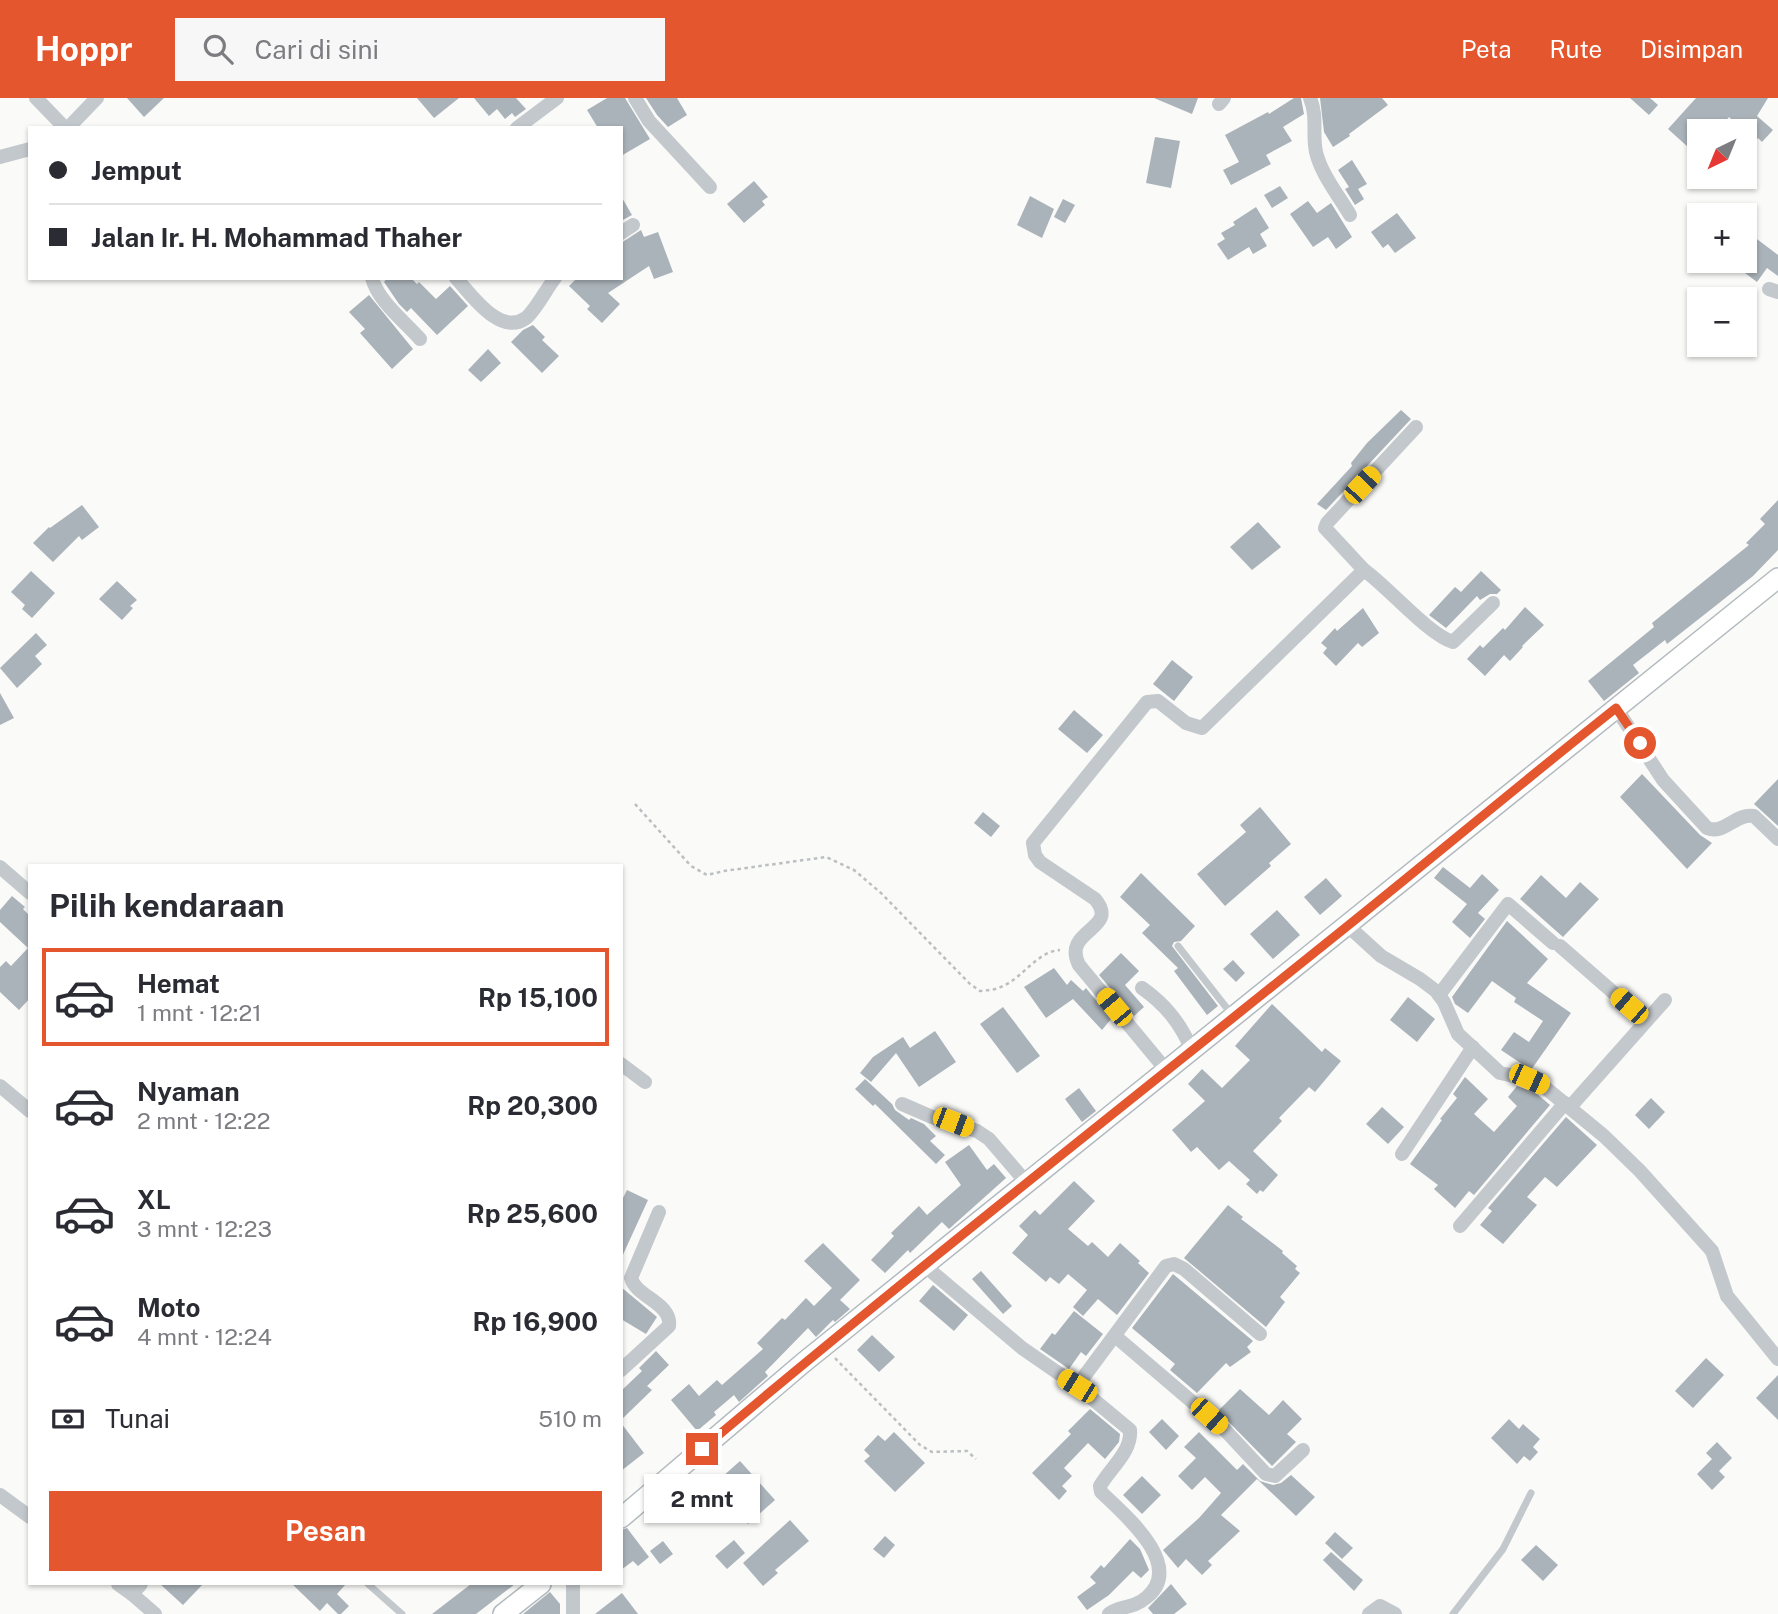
<!DOCTYPE html>
<html lang="id">
<meta charset="utf-8">
<style>
:root{--surface:#fff;--page:#f7f7f7;--text:#2b2b33;--muted:#7c7c81;--line:#e1e1e2;--accent:#e4572e}
body{margin:0;font-family:"Public Sans",sans-serif;background:var(--page);color:var(--text);height:100vh;display:flex;flex-direction:column;font-size:26px;white-space:nowrap}
*{box-sizing:border-box;margin:0}
p{font-size:23px;color:var(--muted)}
.icon{flex:none;width:38px;height:38px;fill:none;stroke:currentColor;stroke-width:2;stroke-linecap:round;stroke-linejoin:round}
.map{position:relative;flex:1;overflow:hidden}
.details{position:absolute;left:28px;top:766px;width:595px;height:721px;display:flex;flex-direction:column;background:var(--surface);border-radius:0px;box-shadow:0 2px 5px #0004}
.details>*{flex:none}
.banner{position:absolute;left:28px;top:28px;width:595px;height:154px;border-radius:0px;box-shadow:0 2px 5px #0004;display:grid;align-content:center;height:154px;padding:0 21px;background:var(--surface)}
.needle{width:46px;rotate:223deg}
.fabs{position:absolute;left:1687px;top:21px;display:grid;gap:14px}
.fabs a{display:grid;place-items:center;width:70px;height:70px;border-radius:0px;background:var(--surface);box-shadow:0 2px 5px #0004;font-size:35px}
.end{position:absolute;width:32px;height:32px;margin:-16px;border:9px solid #e4572e;background:#fff;box-shadow:0 0 0 4px #fff}
.from{border-radius:50%}
.bubble{position:absolute;height:49px;border-radius:0px;background:var(--surface);box-shadow:0 2px 5px #0004;font-size:23px;font-weight:700;line-height:49px;text-align:center}
.car{position:absolute;width:21px;height:42px;margin:-21px -10px;border-radius:9px;box-shadow:0 0 5px 2px #0007;background:linear-gradient(#f5c518 24%,#345 0 40%,#f5c518 0 76%,#345 0 86%,#f5c518 0)}
.banner b{display:flex;align-items:center;gap:24px;height:66px;font-size:26px}
.banner b+b{border-top:2px solid var(--line)}
.banner i{width:18px;height:18px;background:var(--text)}
ul{padding:0;list-style:none}
li{display:flex;align-items:center;gap:21px;height:98px;margin:0 14px 10px;padding:0 7px;border:4px solid transparent;border-radius:0px}
li div{flex:1}
li b{display:block;font-size:26px}
li em{font-style:normal;font-weight:700}
li.active{border-color:var(--accent)}
li>.icon{width:63px;height:63px;stroke-width:1.5}
h2{padding:0 21px;font-size:32px;line-height:84px}
.pay{display:flex;align-items:center;gap:18px;height:77px;padding:0 21px;font-size:26px}
.pay p{margin-inline-start:auto}
.button{display:flex;gap:14px;margin-top:auto;padding:14px 21px}
.button a{flex:1;height:80px;border-radius:0px;background:var(--accent);color:#fff;font-size:28px;font-weight:700;line-height:80px;text-align:center}
header{display:flex;align-items:center;gap:42px;box-sizing:border-box;height:98px;padding:0 35px;background:var(--accent);color:#fff}
header strong{font-size:33px}
nav{display:flex;gap:38px;margin-inline-start:auto;font-size:24px}
.search{width:490px;height:63px;background:var(--page);display:flex;align-items:center;gap:18px;box-sizing:border-box;padding:0 24px;border-radius:0px;color:var(--muted);font-size:26px}
.map>svg:first-child{display:block}
.building{fill:#aab3b9}
.lines{fill:none;stroke-linecap:round;stroke-linejoin:round}
.secondary-casing{stroke:#b3babf;stroke-width:22}
.path{stroke:#bbbfc2;stroke-width:2.5;stroke-dasharray:3.5 3.5;stroke-linecap:butt}
.service{stroke:#c3c8cc;stroke-width:7}
.minor{stroke:#c3c8cc;stroke-width:14}
.secondary{stroke:#fff;stroke-width:19}
.route{stroke:#e4572e;stroke-width:9}
</style>
<header>
<strong>Hoppr</strong>
<div class="search"><svg class="icon" aria-label="search" viewBox="0 0 24 24"><circle cx="10" cy="10" r="6"/><path d="M15 15l6 6"/></svg>Cari di sini</div>
<nav><a>Peta</a><a>Rute</a><a>Disimpan</a></nav>
</header>
<div class="map">
<svg width="1778" height="1516" viewBox="0 0 1778 1516">
<rect width="100%" height="100%" fill="#fafaf8"/>
<g class="building">
<polygon points="127,0 164,0 144,19"/>
<polygon points="417,0 459,0 434,20"/>
<polygon points="474,0 516,0 526,11 515,19 512,15 505,21 497,11 489,18"/>
<polygon points="607,0 625,0 650,41 621,58 621,30 598,30 587,12"/>
<polygon points="646,0 677,0 687,17 668,29 657,17"/>
<polygon points="1154,0 1198,0 1192,16"/>
<polygon points="1294,0 1301,0 1304,16 1283,29 1292,43 1266,57 1271,66 1231,87 1223,72 1239,64 1225,37 1268,14 1269,16"/>
<polygon points="1320,0 1382,0 1388,7 1349,36 1350,38 1333,49 1324,34"/>
<polygon points="1630,0 1650,0 1658,7 1649,17"/>
<polygon points="1696,0 1768,0 1757,18 1773,32 1762,44 1758,40 1756,43 1729,19 1717,33 1699,33 1699,59 1668,31"/>
<polygon points="1155,39 1180,43 1171,90 1146,85"/>
<polygon points="1352,62 1367,86 1358,91 1364,101 1355,107 1345,91 1349,89 1338,72"/>
<polygon points="754,83 768,99 762,103 765,107 744,125 727,106"/>
<polygon points="1280,88 1288,100 1272,110 1264,97"/>
<polygon points="621,98 632,117 621,123"/>
<polygon points="1030,98 1054,111 1042,140 1017,127"/>
<polygon points="1063,101 1075,107 1065,125 1054,119"/>
<polygon points="1308,103 1317,115 1331,105 1352,139 1336,151 1328,139 1313,149 1290,116"/>
<polygon points="1256,109 1269,130 1260,136 1267,148 1253,156 1249,149 1228,162 1217,146 1225,141 1221,135 1235,127 1233,124"/>
<polygon points="1397,115 1416,140 1395,155 1388,146 1383,150 1371,134"/>
<polygon points="641,132 644,139 658,134 673,174 654,181 649,168 608,195 620,206 602,225 587,211 590,208 569,188 577,180 621,180 621,145"/>
<polygon points="1745,132 1778,157 1778,178 1767,170 1757,184 1729,163 1745,163"/>
<polygon points="387,180 411,180 417,186 419,184 436,201 450,188 468,208 437,237 411,210 407,214 399,206 384,184"/>
<polygon points="369,197 413,251 392,271 360,235 365,231 349,214"/>
<polygon points="533,227 545,239 542,242 559,258 542,275 511,244 523,232"/>
<polygon points="488,251 501,265 481,284 468,272"/>
<polygon points="1401,312 1411,321 1326,412 1317,406 1352,368 1351,365 1367,345"/>
<polygon points="1778,402 1778,452 1753,478 1714,509 1667,546 1665,542 1633,567 1639,575 1604,603 1588,583 1654,529 1652,525 1749,447 1746,445 1765,426 1760,421"/>
<polygon points="82,407 99,429 82,442 79,438 53,464 33,445 49,429 50,430"/>
<polygon points="1258,424 1281,449 1252,472 1230,449"/>
<polygon points="31,473 55,495 32,520 22,511 25,507 11,494"/>
<polygon points="1481,473 1501,492 1497,496 1490,496 1480,502 1477,498 1446,530 1429,517 1455,489 1461,494"/>
<polygon points="117,483 137,502 130,508 133,510 122,522 99,501"/>
<polygon points="1525,509 1544,527 1522,548 1523,549 1510,563 1504,557 1485,578 1467,561 1480,547 1483,550 1503,530 1505,532"/>
<polygon points="1363,510 1379,535 1362,549 1358,545 1336,568 1323,555 1327,550 1321,545 1335,530 1337,533"/>
<polygon points="36,535 47,547 35,558 42,566 17,590 0,570"/>
<polygon points="1172,562 1193,579 1174,603 1153,586"/>
<polygon points="0,595 14,620 0,627"/>
<polygon points="1074,612 1103,637 1087,655 1058,631"/>
<polygon points="1642,676 1700,737 1712,745 1687,771 1620,699"/>
<polygon points="1778,681 1778,728 1754,706"/>
<polygon points="1260,709 1291,746 1269,765 1271,768 1225,808 1197,776 1246,734 1240,727"/>
<polygon points="983,714 1000,728 991,739 974,725"/>
<polygon points="1443,769 1470,790 1482,776 1499,792 1478,815 1485,821 1470,840 1452,824 1467,806 1434,780"/>
<polygon points="1141,775 1195,828 1181,843 1174,844 1172,848 1218,908 1207,917 1174,873 1178,870 1142,835 1150,827 1120,799"/>
<polygon points="1541,777 1566,800 1580,784 1599,801 1563,839 1520,801"/>
<polygon points="1326,780 1342,798 1320,817 1304,799"/>
<polygon points="12,798 25,809 23,811 30,818 30,900 19,912 0,894 0,869 6,863 11,868 28,850 0,824 0,812"/>
<polygon points="1277,812 1300,837 1273,861 1250,836"/>
<polygon points="1507,823 1548,861 1527,885 1571,915 1531,972 1501,952 1514,934 1529,944 1543,923 1514,904 1516,900 1492,883 1468,915 1455,906 1452,899"/>
<polygon points="1121,855 1139,873 1125,887 1144,909 1134,918 1099,877"/>
<polygon points="1233,862 1245,875 1236,884 1223,871"/>
<polygon points="1054,870 1067,887 1071,882 1083,893 1086,890 1111,921 1102,932 1073,901 1046,920 1024,889"/>
<polygon points="1408,899 1435,921 1417,944 1390,922"/>
<polygon points="1272,906 1322,954 1325,950 1341,963 1315,994 1309,989 1279,1020 1282,1023 1253,1053 1278,1077 1263,1094 1260,1092 1257,1096 1246,1086 1250,1082 1229,1063 1219,1072 1197,1049 1191,1054 1172,1032 1205,1003 1188,986 1202,971 1222,990 1250,962 1235,948"/>
<polygon points="1003,909 1040,958 1017,975 980,926"/>
<polygon points="935,933 956,964 919,989 896,955 871,984 860,975 873,959 903,939 910,950"/>
<polygon points="1465,979 1488,1001 1474,1016 1494,1034 1517,1008 1508,999 1517,988 1536,995 1550,1007 1474,1097 1469,1093 1455,1110 1434,1091 1438,1087 1410,1066 1442,1022 1440,1021 1457,1000 1453,996"/>
<polygon points="865,981 892,1006 895,1012 909,1022 911,1020 924,1026 936,1038 930,1043 945,1057 936,1066 875,1006 873,1008 855,991"/>
<polygon points="1079,990 1096,1013 1082,1024 1065,1001"/>
<polygon points="1651,1000 1665,1014 1649,1031 1635,1017"/>
<polygon points="1382,1009 1404,1029 1388,1046 1366,1026"/>
<polygon points="1566,1019 1597,1047 1557,1089 1545,1079 1527,1099 1537,1107 1503,1146 1480,1127 1492,1113 1488,1110"/>
<polygon points="969,1047 987,1072 994,1066 1006,1080 949,1131 942,1124 910,1155 908,1152 885,1175 871,1162 894,1138 891,1135 919,1108 927,1117 961,1087 945,1064"/>
<polygon points="1074,1083 1095,1103 1068,1131 1088,1148 1092,1144 1108,1159 1120,1145 1140,1163 1138,1165 1149,1175 1117,1217 1098,1201 1083,1218 1073,1209 1087,1192 1068,1176 1059,1186 1050,1179 1046,1184 1012,1155 1028,1137 1019,1128 1035,1112 1040,1117"/>
<polygon points="627,1092 648,1102 621,1161 621,1104"/>
<polygon points="1228,1107 1243,1119 1241,1121 1283,1153 1282,1155 1297,1168 1295,1171 1300,1175 1280,1199 1285,1204 1266,1229 1184,1160"/>
<polygon points="823,1145 860,1182 840,1202 850,1211 835,1224 833,1222 816,1239 808,1230 765,1274 768,1278 739,1304 734,1297 714,1314 716,1317 697,1333 671,1302 689,1286 699,1298 717,1282 722,1287 763,1251 757,1245 782,1220 785,1222 806,1200 814,1208 832,1190 804,1163"/>
<polygon points="981,1173 1012,1208 1003,1216 972,1181"/>
<polygon points="1173,1176 1253,1243 1247,1249 1251,1254 1230,1269 1226,1265 1197,1295 1170,1272 1175,1266 1132,1230"/>
<polygon points="933,1187 968,1217 954,1233 919,1203"/>
<polygon points="621,1189 657,1219 646,1236 621,1221"/>
<polygon points="1074,1213 1103,1236 1086,1258 1081,1254 1069,1271 1040,1251 1052,1235 1055,1237"/>
<polygon points="872,1237 895,1259 879,1274 857,1252"/>
<polygon points="656,1253 669,1267 647,1288 652,1292 621,1322 621,1293 642,1273 639,1270"/>
<polygon points="1706,1260 1724,1277 1693,1310 1675,1293"/>
<polygon points="1778,1277 1778,1322 1756,1300"/>
<polygon points="1240,1291 1269,1317 1283,1302 1302,1321 1287,1336 1296,1344 1272,1368 1218,1313"/>
<polygon points="1090,1311 1120,1336 1119,1344 1105,1361 1088,1345 1064,1370 1072,1378 1062,1388 1067,1393 1059,1402 1032,1375 1071,1336 1068,1333"/>
<polygon points="1162,1321 1179,1338 1166,1352 1149,1334"/>
<polygon points="1509,1321 1519,1331 1523,1326 1540,1341 1533,1349 1538,1354 1530,1363 1524,1358 1517,1366 1491,1340"/>
<polygon points="621,1325 644,1355 621,1373"/>
<polygon points="894,1334 925,1365 895,1394 864,1363 870,1358 864,1352 878,1337 885,1343"/>
<polygon points="1199,1334 1237,1372 1243,1366 1260,1383 1273,1387 1281,1385 1291,1377 1315,1399 1296,1418 1257,1381 1221,1417 1240,1433 1208,1463 1212,1467 1202,1477 1186,1461 1178,1470 1163,1452 1199,1420 1221,1395 1205,1379 1192,1392 1178,1378 1196,1360 1184,1349"/>
<polygon points="1717,1344 1732,1360 1719,1373 1725,1379 1712,1392 1697,1376 1712,1361 1706,1355"/>
<polygon points="740,1363 775,1402 748,1426 713,1387"/>
<polygon points="1142,1378 1161,1397 1142,1416 1123,1397"/>
<polygon points="790,1422 809,1443 775,1472 778,1475 763,1488 743,1465"/>
<polygon points="627,1430 649,1459 638,1468 633,1463 621,1472 621,1432"/>
<polygon points="1335,1434 1353,1450 1342,1461 1325,1445"/>
<polygon points="885,1438 895,1447 884,1460 873,1451"/>
<polygon points="1130,1441 1140,1451 1149,1472 1141,1480 1133,1473 1109,1497 1087,1512 1077,1499 1096,1485 1090,1479 1101,1467 1104,1470"/>
<polygon points="734,1442 745,1455 727,1471 715,1458"/>
<polygon points="663,1443 673,1456 660,1466 650,1453"/>
<polygon points="1536,1447 1558,1467 1543,1483 1521,1462"/>
<polygon points="1331,1454 1363,1482 1354,1493 1323,1462"/>
<polygon points="160,1486 203,1486 183,1507"/>
<polygon points="292,1486 346,1486 337,1496 349,1508 341,1516 338,1516 327,1505 320,1513"/>
<polygon points="471,1486 515,1486 476,1516 432,1516"/>
<polygon points="1171,1486 1187,1506 1174,1516 1153,1516 1148,1510"/>
<polygon points="550,1494 560,1506 560,1516 523,1516"/>
<polygon points="622,1495 638,1516 595,1516"/>
</g>
<g class="lines">
<g class="secondary-casing">
<g id="secondary">
<polyline points="621,1420 803,1265 1778,480"/>
<polyline points="503,1516 541,1486"/>
</g>
</g>
<g class="path">
<path d="M635 706 691 768 707 777 724 773 826 759 854 772 881 795 970 886 980 893C988 892 996 892 1003 888 1022 880 1038 853 1060 852"/>
<polyline points="835,1260 920,1347 932,1354 967,1353 976,1361"/>
</g>
<g class="service">
<polyline points="1178,848 1233,918"/>
<polyline points="368,1486 402,1516"/>
<polyline points="1453,1516 1503,1451 1531,1395"/>
</g>
<g class="minor">
<polyline points="36,0 65,30"/>
<polyline points="635,0 649,23 710,89"/>
<path d="M1310 0C1318 19 1312 36 1316 54 1321 76 1339 98 1350 117"/>
<polyline points="1219,6 1224,0"/>
<polyline points="68,30 97,0"/>
<polyline points="517,30 557,0"/>
<polyline points="0,59 30,51"/>
<polyline points="621,135 633,127"/>
<path d="M372 180C378 203 404 223 420 241"/>
<path d="M456 180C471 196 500 239 526 220 535 213 547 190 555 180"/>
<polyline points="1769,191 1778,194"/>
<polyline points="1364,472 1325,430 1327,425 1416,329"/>
<path d="M1616 610 1663 682 1707 730C1725 737 1735 715 1754 718L1778 741"/>
<polyline points="0,769 30,795"/>
<polyline points="1348,828 1381,858 1420,881 1436,893 1444,904 1458,936 1500,975 1529,981 1542,987 1604,1038 1640,1073 1712,1153 1727,1198 1778,1261"/>
<polyline points="1560,848 1646,923"/>
<path d="M1142 890C1166 907 1180 925 1192 952"/>
<polyline points="1439,897 1508,806 1553,845"/>
<polyline points="621,966 645,984"/>
<path d="M1167 973 1079 867C1061 831 1121 832 1095 801L1040 764 1035 757 1033 745 1147 604 1158 603 1186 625 1202 630 1364 472C1388 489 1429 537 1453 544L1493 505"/>
<polyline points="0,988 30,1013"/>
<polyline points="902,1006 932,1019 977,1033 989,1041 1026,1084"/>
<polyline points="1570,1009 1665,902"/>
<polyline points="1402,1056 1473,949"/>
<polyline points="1460,1128 1565,1005"/>
<path d="M925 1168 1022 1250 1077 1288 1130 1332C1132 1354 1110 1370 1100 1388L1101 1394C1125 1417 1185 1467 1147 1499 1132 1512 1120 1507 1109 1516"/>
<polyline points="1115,1238 1224,1331 1266,1376 1275,1378 1303,1352"/>
<path d="M621 1272 669 1228C672 1205 636 1199 631 1180L659 1114"/>
<polyline points="1077,1288 1166,1168 1174,1166 1184,1171 1260,1236"/>
<polyline points="0,1397 30,1419"/>
<polyline points="118,1486 132,1496"/>
<polyline points="141,1486 132,1496 155,1516"/>
<polyline points="573,1516 573,1486"/>
<polyline points="1369,1516 1380,1508 1395,1516"/>
</g>
<use href="#secondary" class="secondary"/>
</g>
<g class="lines">
<path class="route" d="M702 1351C913 1173 1130 1003 1345 830 1436 757 1525 682 1616 610L1640 645"/>
</g>
</svg>
<div class="fabs">
<a><svg class="needle" viewBox="-14 -14 28 28"><path d="M0-13l5 13h-10z" fill="#e53935"/><path d="M0 13l5-13h-10z" fill="#7c7c81"/></svg></a>
<a>+</a>
<a>−</a>
</div>
<i class="end from" style="left:1640px;top:645px"></i>
<i class="end" style="left:702px;top:1351px"></i>
<div class="bubble" style="left:644px;top:1376px;width:116px">2 mnt</div>
<i class="car" style="left:1362px;top:387px;rotate:43deg"></i>
<i class="car" style="left:1629px;top:908px;rotate:311deg"></i>
<i class="car" style="left:1114px;top:909px;rotate:320deg"></i>
<i class="car" style="left:1529px;top:981px;rotate:114deg"></i>
<i class="car" style="left:953px;top:1024px;rotate:111deg"></i>
<i class="car" style="left:1077px;top:1288px;rotate:302deg"></i>
<i class="car" style="left:1209px;top:1318px;rotate:132deg"></i>
<div class="banner">
<b><i class="from"></i>Jemput</b>
<b><i></i>Jalan Ir. H. Mohammad Thaher</b>
</div>
<section class="details">
<h2>Pilih kendaraan</h2>
<ul>
<li class="active"><svg class="icon" aria-label="car" viewBox="0 0 24 24"><path d="M5 17H2v-5l4-1 3-4h7l3 4 3 1v5h-3M9 17h6M6 11h13"/><circle cx="7" cy="17" r="2"/><circle cx="17" cy="17" r="2"/></svg><div><b>Hemat</b><p>1 mnt · 12:21</p></div><em>Rp 15,100</em></li>
<li><svg class="icon" aria-label="car" viewBox="0 0 24 24"><path d="M5 17H2v-5l4-1 3-4h7l3 4 3 1v5h-3M9 17h6M6 11h13"/><circle cx="7" cy="17" r="2"/><circle cx="17" cy="17" r="2"/></svg><div><b>Nyaman</b><p>2 mnt · 12:22</p></div><em>Rp 20,300</em></li>
<li><svg class="icon" aria-label="car" viewBox="0 0 24 24"><path d="M5 17H2v-5l4-1 3-4h7l3 4 3 1v5h-3M9 17h6M6 11h13"/><circle cx="7" cy="17" r="2"/><circle cx="17" cy="17" r="2"/></svg><div><b>XL</b><p>3 mnt · 12:23</p></div><em>Rp 25,600</em></li>
<li><svg class="icon" aria-label="car" viewBox="0 0 24 24"><path d="M5 17H2v-5l4-1 3-4h7l3 4 3 1v5h-3M9 17h6M6 11h13"/><circle cx="7" cy="17" r="2"/><circle cx="17" cy="17" r="2"/></svg><div><b>Moto</b><p>4 mnt · 12:24</p></div><em>Rp 16,900</em></li>
</ul>
<div class="pay"><svg class="icon" aria-label="cash" viewBox="0 0 24 24"><path d="M3 7h18v10H3z"/><circle cx="12" cy="12" r="2"/></svg>Tunai<p>510 m</p></div>
<div class="button"><a>Pesan</a></div>
</section>
</div>
